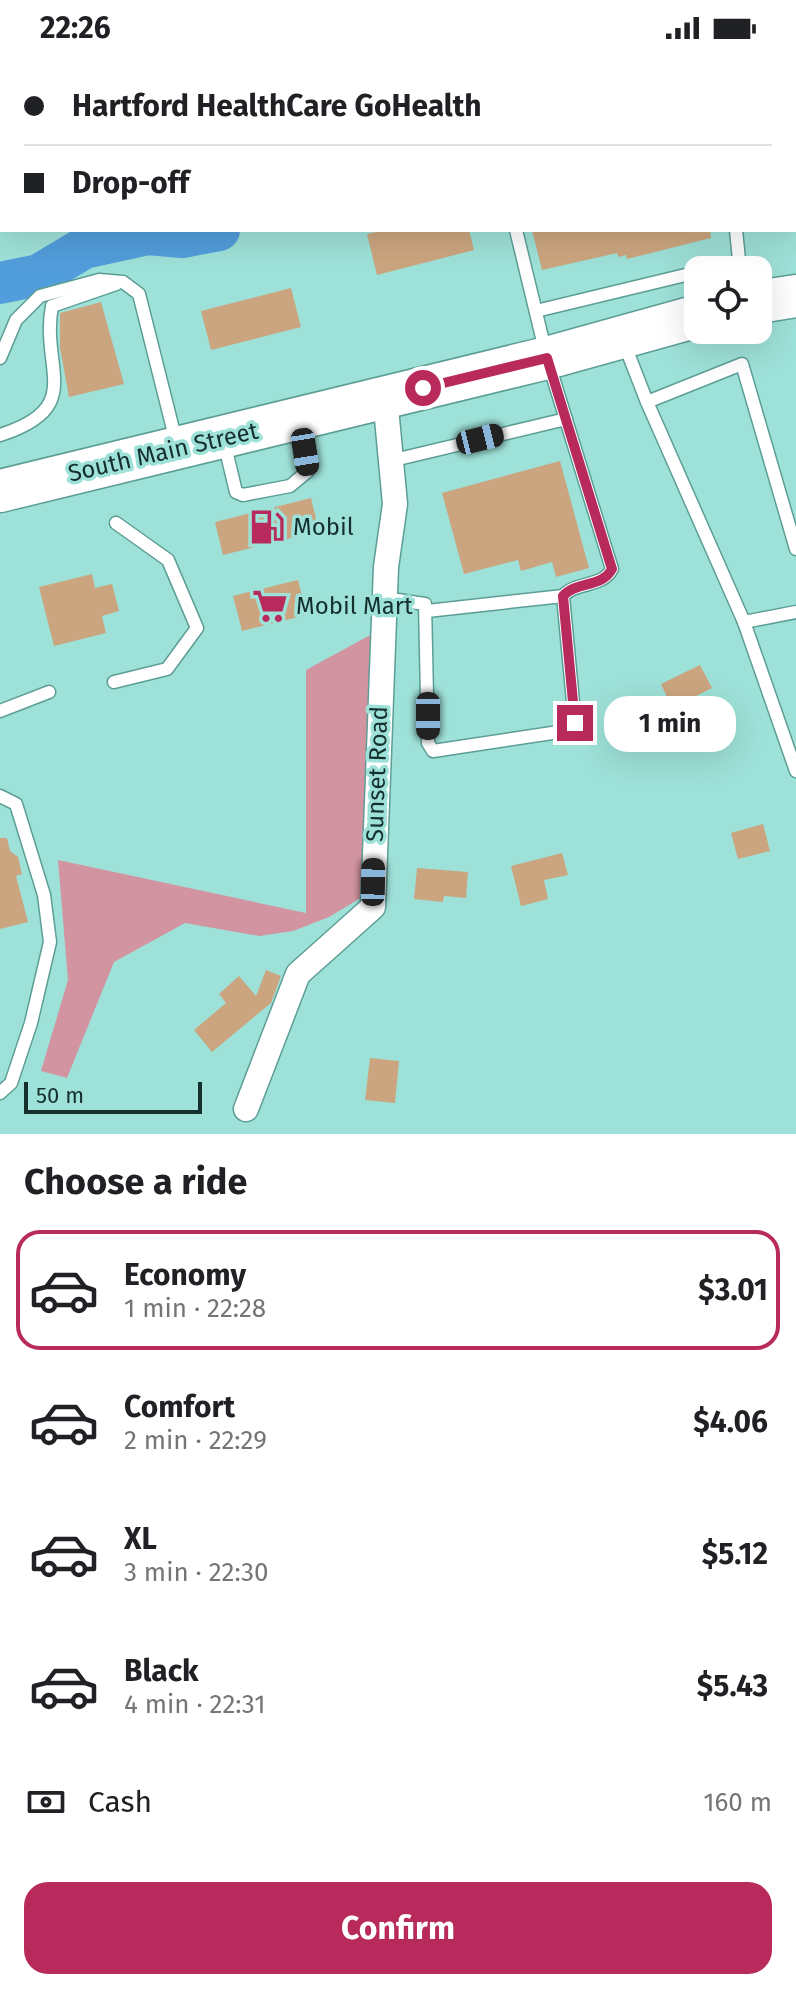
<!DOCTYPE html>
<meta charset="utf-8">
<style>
:root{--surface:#fff;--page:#f2f2f2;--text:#202124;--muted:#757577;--line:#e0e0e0;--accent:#b82a5b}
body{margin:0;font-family:"Fira Sans",sans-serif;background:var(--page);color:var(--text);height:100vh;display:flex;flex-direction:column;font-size:30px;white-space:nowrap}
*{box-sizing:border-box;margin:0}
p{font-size:26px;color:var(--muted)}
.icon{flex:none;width:44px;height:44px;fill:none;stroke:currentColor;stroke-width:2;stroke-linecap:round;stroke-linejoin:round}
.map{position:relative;height:1078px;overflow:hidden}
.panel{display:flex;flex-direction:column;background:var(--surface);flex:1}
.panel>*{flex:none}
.top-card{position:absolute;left:0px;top:0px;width:796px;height:176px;box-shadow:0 8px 32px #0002;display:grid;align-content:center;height:176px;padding:0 24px;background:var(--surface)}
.fabs{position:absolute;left:684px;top:200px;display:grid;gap:16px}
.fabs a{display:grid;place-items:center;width:88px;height:88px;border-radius:16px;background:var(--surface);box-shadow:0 8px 32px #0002;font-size:40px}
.scale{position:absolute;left:24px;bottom:20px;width:178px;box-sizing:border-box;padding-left:8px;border:4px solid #142f2c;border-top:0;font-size:22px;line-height:28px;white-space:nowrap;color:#142f2c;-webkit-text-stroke:6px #9ee1d8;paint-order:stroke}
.end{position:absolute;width:36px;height:36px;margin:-18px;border:10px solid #b82a5b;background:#fff;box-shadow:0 0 0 4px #fff}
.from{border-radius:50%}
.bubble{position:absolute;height:56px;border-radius:24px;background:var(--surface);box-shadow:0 8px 32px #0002;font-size:26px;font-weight:700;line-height:56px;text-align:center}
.car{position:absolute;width:24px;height:48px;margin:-24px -12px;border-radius:10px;box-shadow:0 0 6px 2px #0007;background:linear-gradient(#222 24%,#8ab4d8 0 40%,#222 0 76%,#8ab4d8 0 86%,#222 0)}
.top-card b{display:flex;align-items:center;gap:28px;height:76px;font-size:30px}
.top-card b+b{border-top:2px solid var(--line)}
.top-card i{width:20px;height:20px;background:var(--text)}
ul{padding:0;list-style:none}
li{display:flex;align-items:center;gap:24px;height:120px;margin:0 16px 12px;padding:0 8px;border:4px solid transparent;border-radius:24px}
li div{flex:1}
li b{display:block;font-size:30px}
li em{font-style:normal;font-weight:700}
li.active{border-color:var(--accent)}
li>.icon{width:72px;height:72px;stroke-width:1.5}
h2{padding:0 24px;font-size:36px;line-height:96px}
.pay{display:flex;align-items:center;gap:20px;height:88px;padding:0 24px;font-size:30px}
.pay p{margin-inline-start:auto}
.primary-button{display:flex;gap:16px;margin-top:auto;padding:16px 24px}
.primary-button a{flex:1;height:92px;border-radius:24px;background:var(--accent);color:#fff;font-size:32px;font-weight:700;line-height:92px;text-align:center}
.status{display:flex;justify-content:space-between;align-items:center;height:56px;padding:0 40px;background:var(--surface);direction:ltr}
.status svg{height:22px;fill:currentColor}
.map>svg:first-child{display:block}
.green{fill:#d294a1}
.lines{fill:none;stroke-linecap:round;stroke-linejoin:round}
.river{stroke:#529ddb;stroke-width:42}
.building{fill:#cba57f}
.lane-casing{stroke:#5c9e96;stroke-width:15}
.street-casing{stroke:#5c9e96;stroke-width:27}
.highway-casing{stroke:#5c9e96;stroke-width:45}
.lane{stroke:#fff;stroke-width:12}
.street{stroke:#fff;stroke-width:24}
.highway{stroke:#fff;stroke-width:42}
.route{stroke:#b82a5b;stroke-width:10}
.labels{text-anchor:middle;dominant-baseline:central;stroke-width:7;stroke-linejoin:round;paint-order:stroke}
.street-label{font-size:24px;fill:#142f2c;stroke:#9ee1d8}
.poi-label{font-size:24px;fill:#142f2c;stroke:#9ee1d8;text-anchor:start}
</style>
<div class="status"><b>22:26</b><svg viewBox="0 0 49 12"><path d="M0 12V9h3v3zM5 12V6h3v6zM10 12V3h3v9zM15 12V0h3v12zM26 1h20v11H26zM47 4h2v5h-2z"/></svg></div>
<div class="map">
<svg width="796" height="1078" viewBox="0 0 796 1078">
<rect width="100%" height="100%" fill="#9ee1d8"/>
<polygon class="green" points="374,577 364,840 329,861 293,875 259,880 185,867 114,906 67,1022 41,1015 68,924 58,804 306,857 306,614"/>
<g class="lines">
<g class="river">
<polyline points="403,2 406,0"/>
<polyline points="0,227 39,219 84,192 148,178 182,181 219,174"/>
</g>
</g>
<g class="building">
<polygon points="385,174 469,174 474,194 377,219 367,178"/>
<polygon points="532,174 710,174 711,182 627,203 626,199 618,201 617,197 542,214"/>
<polygon points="291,232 301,271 211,294 201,255"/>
<polygon points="101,246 124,328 69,341 60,292 60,257"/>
<polygon points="560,405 589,512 556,521 552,506 521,515 518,504 464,518 442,437"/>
<polygon points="311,442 319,475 223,499 215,466"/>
<polygon points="92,518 95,532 112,528 119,555 102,560 106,577 54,590 39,531"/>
<polygon points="298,524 307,559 242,575 233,540"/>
<polygon points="700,609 712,632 672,652 661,628"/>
<polygon points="763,768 770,795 738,803 731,777"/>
<polygon points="0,782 7,782 10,795 18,801 22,818 16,820 28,866 0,873"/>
<polygon points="562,797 568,819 544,824 548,843 521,850 511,810"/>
<polygon points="417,812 468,816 466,842 444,840 443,846 414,843"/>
<polygon points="266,914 281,920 271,947 212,996 194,974 226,947 219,938 239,920 256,940"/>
<polygon points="370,1002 399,1005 395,1047 365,1044"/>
</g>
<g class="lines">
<g class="lane-casing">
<g id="lane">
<polyline points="736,174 740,214"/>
<polyline points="708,214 740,206"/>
<polyline points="536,255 698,216"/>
<polyline points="624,287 647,346"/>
<polyline points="0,302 16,264 40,240 99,224 123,226 139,238 176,385"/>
<path d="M0 379C87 351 40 313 52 250L116 228"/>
<polyline points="224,386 236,436 243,439 290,430 308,415 302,369"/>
<polyline points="394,404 566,363"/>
<path d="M384 542 425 548 428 687 433 695 572 674 575 667 563 540C576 525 602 532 612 513L547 302 516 174"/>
<polyline points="427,555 563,540"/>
<polyline points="796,556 744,566 796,715"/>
<polyline points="744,566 647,346 742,308 796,493"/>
<polyline points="114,626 167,613 197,572 168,504 116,467"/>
<polyline points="0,655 49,636"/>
<polyline points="0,740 16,748 44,839 50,886 31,967 11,1027 0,1037"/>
</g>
</g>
<g class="street-casing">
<polyline id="street" points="246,1053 298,918 373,851 386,511 395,448 385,341"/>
</g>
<g class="highway-casing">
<g id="highway">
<polyline points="758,246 796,240"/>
<polyline points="0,435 547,302 698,260"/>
</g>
</g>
<use href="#lane" class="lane"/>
<use href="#street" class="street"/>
<use href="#highway" class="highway"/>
</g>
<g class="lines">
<path class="route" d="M423 332 547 302 612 513C602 532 576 525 563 540L575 667"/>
</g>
<defs>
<g id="fuel-bare" transform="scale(2.76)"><path d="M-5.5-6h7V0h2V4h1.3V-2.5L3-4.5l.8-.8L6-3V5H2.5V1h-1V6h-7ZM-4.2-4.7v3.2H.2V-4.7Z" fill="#b82a5b" stroke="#9ee1d8" stroke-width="2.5" paint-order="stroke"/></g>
<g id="supermarket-bare" transform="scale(2.76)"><path d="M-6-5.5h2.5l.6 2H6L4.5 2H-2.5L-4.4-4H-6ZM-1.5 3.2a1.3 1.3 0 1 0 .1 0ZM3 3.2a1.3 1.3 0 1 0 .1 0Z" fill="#b82a5b" stroke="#9ee1d8" stroke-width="2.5" paint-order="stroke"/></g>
</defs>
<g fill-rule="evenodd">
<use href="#fuel-bare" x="267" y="471"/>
<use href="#supermarket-bare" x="270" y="550"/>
</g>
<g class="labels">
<g class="street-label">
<text transform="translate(163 396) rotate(-13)">South Main Street</text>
<text transform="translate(377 718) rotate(-88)">Sunset Road</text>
</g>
<g class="poi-label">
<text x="293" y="471">Mobil</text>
<text x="296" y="550">Mobil Mart</text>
</g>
</g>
</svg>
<div class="fabs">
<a><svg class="icon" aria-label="locate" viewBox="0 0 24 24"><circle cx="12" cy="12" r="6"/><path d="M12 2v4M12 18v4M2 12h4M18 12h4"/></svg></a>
</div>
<div class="scale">50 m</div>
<i class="end from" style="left:423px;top:332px"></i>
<i class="end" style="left:575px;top:667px"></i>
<div class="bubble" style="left:604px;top:640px;width:132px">1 min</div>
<i class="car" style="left:480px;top:383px;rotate:76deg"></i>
<i class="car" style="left:305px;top:396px;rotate:171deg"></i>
<i class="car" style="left:428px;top:660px;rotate:180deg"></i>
<i class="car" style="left:373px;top:826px;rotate:1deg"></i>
<div class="top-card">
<b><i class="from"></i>Hartford HealthCare GoHealth</b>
<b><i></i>Drop-off</b>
</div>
</div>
<section class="panel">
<h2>Choose a ride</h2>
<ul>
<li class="active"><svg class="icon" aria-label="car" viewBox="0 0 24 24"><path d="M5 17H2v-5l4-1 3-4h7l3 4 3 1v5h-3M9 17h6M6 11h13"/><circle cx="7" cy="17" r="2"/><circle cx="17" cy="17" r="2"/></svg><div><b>Economy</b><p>1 min · 22:28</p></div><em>$3.01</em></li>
<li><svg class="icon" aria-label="car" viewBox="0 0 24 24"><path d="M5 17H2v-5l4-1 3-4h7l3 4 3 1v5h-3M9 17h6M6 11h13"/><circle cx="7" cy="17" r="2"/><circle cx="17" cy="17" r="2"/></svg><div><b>Comfort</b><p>2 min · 22:29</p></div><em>$4.06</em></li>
<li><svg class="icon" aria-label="car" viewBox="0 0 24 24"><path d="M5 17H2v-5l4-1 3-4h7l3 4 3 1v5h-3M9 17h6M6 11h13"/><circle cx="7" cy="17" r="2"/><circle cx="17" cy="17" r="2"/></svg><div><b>XL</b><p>3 min · 22:30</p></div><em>$5.12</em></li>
<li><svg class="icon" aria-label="car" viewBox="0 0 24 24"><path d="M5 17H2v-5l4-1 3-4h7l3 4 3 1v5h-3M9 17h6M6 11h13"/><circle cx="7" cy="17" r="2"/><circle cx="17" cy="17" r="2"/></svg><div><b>Black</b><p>4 min · 22:31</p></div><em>$5.43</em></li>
</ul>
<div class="pay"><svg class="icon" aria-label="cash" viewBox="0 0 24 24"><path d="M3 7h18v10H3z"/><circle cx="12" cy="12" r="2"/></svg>Cash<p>160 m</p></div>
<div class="primary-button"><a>Confirm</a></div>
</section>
